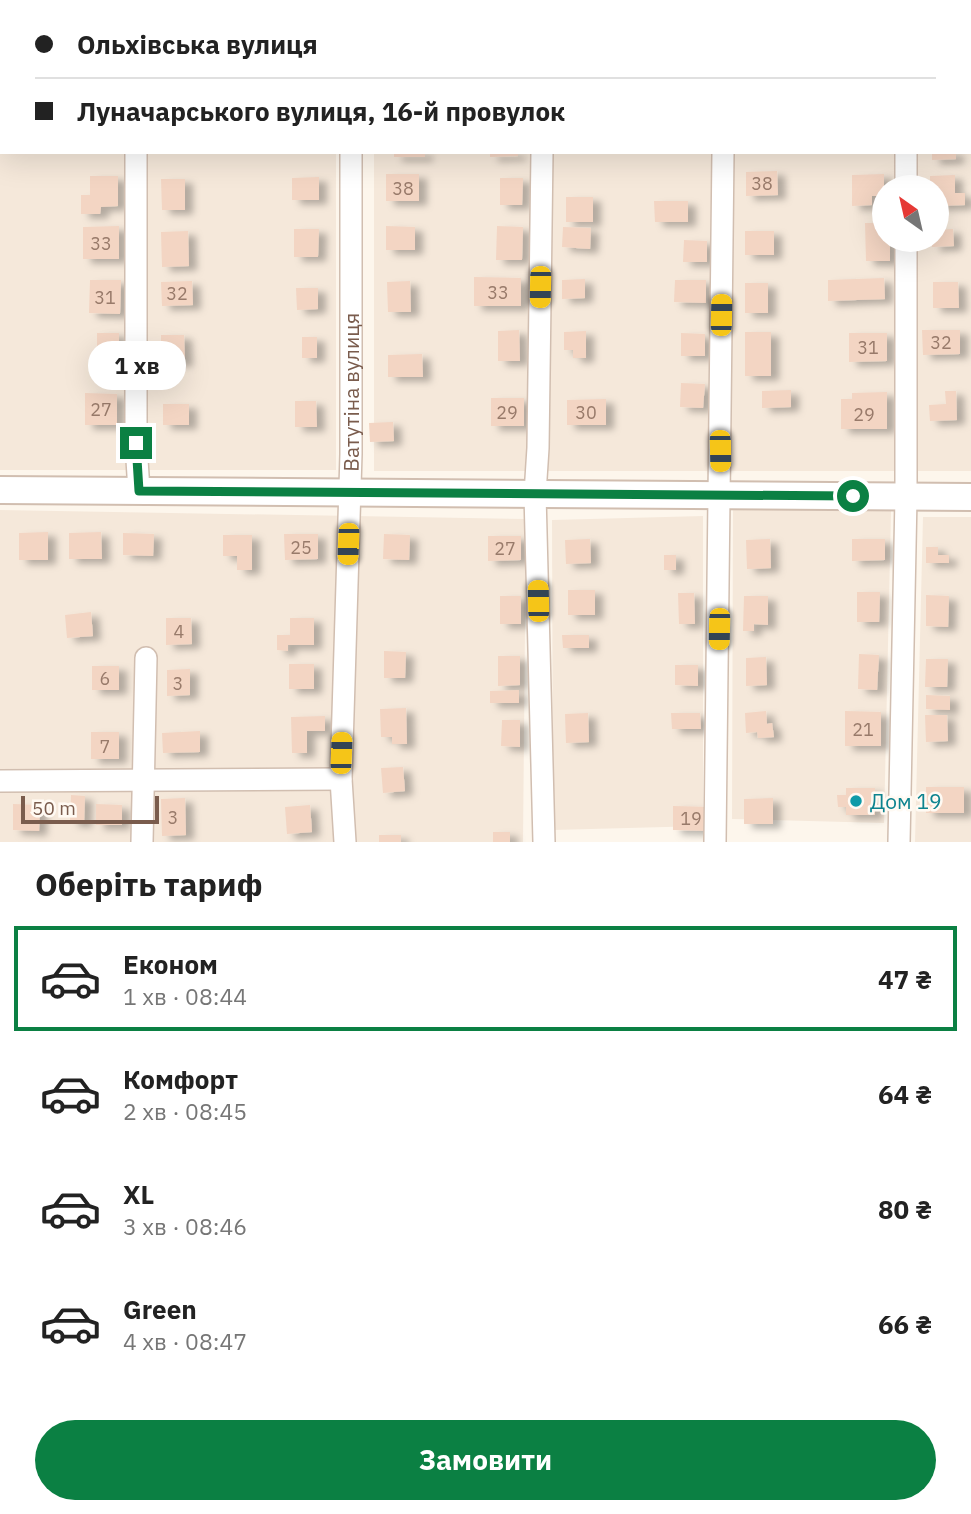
<!DOCTYPE html>
<html lang="uk">
<meta charset="utf-8">
<style>
:root{--surface:#fff;--page:#f6f6f6;--text:#222;--muted:#767676;--line:#e0e0e0;--accent:#0b8043}
body{margin:0;font-family:"IBM Plex Sans",sans-serif;background:var(--page);color:var(--text);height:100vh;display:flex;flex-direction:column;font-size:26px;white-space:nowrap}
*{box-sizing:border-box;margin:0}
p{font-size:23px;color:var(--muted)}
.icon{flex:none;width:38px;height:38px;fill:none;stroke:currentColor;stroke-width:2;stroke-linecap:round;stroke-linejoin:round}
.map{position:relative;height:842px;overflow:hidden}
.drawer{display:flex;flex-direction:column;background:var(--surface);flex:1}
.drawer>*{flex:none}
.guide{position:absolute;left:0px;top:0px;width:971px;height:154px;box-shadow:0 7px 28px #0002;display:grid;align-content:center;height:154px;padding:0 35px;background:var(--surface)}
.needle{width:46px;rotate:326deg}
.buttons{position:absolute;left:872px;top:175px;display:grid;gap:14px}
.buttons a{display:grid;place-items:center;width:77px;height:77px;border-radius:50%;background:var(--surface);box-shadow:0 7px 28px #0002;font-size:35px}
.scale{position:absolute;left:21px;bottom:18px;width:138px;box-sizing:border-box;padding-left:7px;border:4px solid #7a5c4d;border-top:0;font-size:19px;line-height:24px;white-space:nowrap;color:#7a5c4d;-webkit-text-stroke:5px #fffaf3;paint-order:stroke}
.end{position:absolute;width:32px;height:32px;margin:-16px;border:9px solid #0b8043;background:#fff;box-shadow:0 0 0 4px #fff}
.from{border-radius:50%}
.bubble{position:absolute;height:49px;border-radius:24px;background:var(--surface);box-shadow:0 7px 28px #0002;font-size:23px;font-weight:700;line-height:49px;text-align:center}
.car{position:absolute;width:21px;height:42px;margin:-21px -10px;border-radius:9px;box-shadow:0 0 5px 2px #0007;background:linear-gradient(#f5c518 24%,#345 0 40%,#f5c518 0 76%,#345 0 86%,#f5c518 0)}
.guide b{display:flex;align-items:center;gap:24px;height:66px;font-size:26px}
.guide b+b{border-top:2px solid var(--line)}
.guide i{width:18px;height:18px;background:var(--text)}
ul{padding:0;list-style:none}
li{display:flex;align-items:center;gap:21px;height:105px;margin:0 14px 10px;padding:0 21px;border:4px solid transparent;border-radius:0px}
li div{flex:1}
li b{display:block;font-size:26px}
li em{font-style:normal;font-weight:700}
li.active{border-color:var(--accent)}
li>.icon{width:63px;height:63px;stroke-width:1.5}
h2{padding:0 35px;font-size:32px;line-height:84px}
.cta{display:flex;gap:14px;margin-top:auto;padding:14px 35px}
.cta a{flex:1;height:80px;border-radius:42px;background:var(--accent);color:#fff;font-size:28px;font-weight:700;line-height:80px;text-align:center}
.map>svg:first-child{display:block}
.residential{fill:#f5e8da;fill-rule:evenodd}
.building{fill:#f3d5c3;filter:url(#shadow)}
.lines{fill:none;stroke-linecap:round;stroke-linejoin:round}
.minor-casing{stroke:#d1beb0;stroke-width:24}
.tertiary-casing{stroke:#d1beb0;stroke-width:30}
.minor{stroke:#fff;stroke-width:21}
.tertiary{stroke:#fff;stroke-width:26}
.route{stroke:#0b8043;stroke-width:9}
.culture-dot{fill:#0f9aa8;stroke:#fffaf3;stroke-width:2.5}
.labels{text-anchor:middle;dominant-baseline:central;stroke-width:5;stroke-linejoin:round;paint-order:stroke}
.number-label{font-size:18px;fill:#987a6a}
.street-label{font-size:21px;fill:#7a5c4d;stroke:#fffaf3}
.culture-label{font-size:21px;fill:#0d838f;stroke:#fffaf3;text-anchor:start}
</style>
<div class="map">
<svg width="971" height="842" viewBox="0 0 971 842">
<defs>
<filter id="shadow"><feDropShadow dx="8" dy="4.5" stdDeviation="3.5" flood-color="#0004"/></filter>
</defs>
<rect width="100%" height="100%" fill="#fdf6ec"/>
<g class="residential">
<polygon points="0,0 336,0 2,2 2,152 336,152 336,470 0,470"/>
<path d="M374 0H971V471H374V152H970V2ZM884 187H936V240H884Z"/>
<polygon points="733,509 891,511 884,823 732,819"/>
<polygon points="0,510 526,519 523,842 0,842"/>
<polygon points="703,516 703,826 553,830 552,520"/>
<polygon points="923,517 971,517 971,842 915,842"/>
</g>
<g class="building">
<rect x="394" y="152" width="31" height="5"/>
<polygon points="490,152 518,152 518,156 490,157"/>
<polygon points="932,152 956,152 956,159 932,160"/>
<polygon points="777,171 778,195 746,196 746,172"/>
<rect x="386" y="174" width="33" height="27"/>
<polygon points="884,174 884,196 872,196 872,205 852,206 852,175"/>
<polygon points="955,175 955,193 965,193 965,205 936,206 936,187 930,187 930,176"/>
<polygon points="90,176 118,176 118,206 101,207 100,214 81,214 81,195 90,195"/>
<polygon points="319,177 319,200 292,200 292,178"/>
<polygon points="500,178 523,178 522,205 500,205"/>
<polygon points="161,179 185,179 185,210 162,210"/>
<rect x="566" y="197" width="27" height="25"/>
<polygon points="654,201 688,201 688,222 655,222"/>
<polygon points="865,223 884,223 884,240 890,240 890,261 866,261"/>
<polygon points="119,226 119,259 83,259 83,227"/>
<polygon points="386,226 415,227 415,250 386,250"/>
<polygon points="497,226 523,227 522,260 496,260"/>
<polygon points="563,227 591,228 590,249 562,247"/>
<polygon points="294,229 319,229 318,257 294,257"/>
<polygon points="953,229 954,246 932,247 932,240 936,240 936,230"/>
<polygon points="188,231 189,266 162,267 161,232"/>
<rect x="745" y="231" width="29" height="24"/>
<polygon points="684,240 707,241 707,262 683,262"/>
<polygon points="474,277 521,278 521,306 474,306"/>
<polygon points="884,278 885,299 828,301 828,280"/>
<polygon points="585,279 585,298 562,299 562,280"/>
<polygon points="90,280 121,280 120,314 89,313"/>
<polygon points="675,280 706,280 706,303 674,302"/>
<polygon points="192,281 193,305 162,306 161,282"/>
<polygon points="410,281 411,312 388,312 387,282"/>
<polygon points="933,282 958,282 959,308 933,308"/>
<rect x="745" y="283" width="23" height="30"/>
<polygon points="296,288 318,288 318,309 297,310"/>
<polygon points="519,330 520,361 498,361 498,331"/>
<polygon points="922,330 960,330 960,354 923,355"/>
<polygon points="586,331 586,358 573,358 573,350 564,350 564,332"/>
<rect x="745" y="332" width="26" height="44"/>
<polygon points="97,333 119,333 119,359 97,358"/>
<polygon points="681,333 705,334 705,356 681,356"/>
<polygon points="849,333 887,333 887,361 849,362"/>
<polygon points="161,335 184,335 185,362 161,362"/>
<rect x="302" y="337" width="15" height="21"/>
<polygon points="422,354 423,377 388,377 388,355"/>
<polygon points="681,383 705,384 703,408 680,407"/>
<polygon points="791,390 791,407 762,408 762,391"/>
<polygon points="945,391 956,391 957,420 930,421 929,405 946,404"/>
<polygon points="887,392 887,429 841,429 841,399 852,399 852,393"/>
<polygon points="85,393 117,394 117,425 85,425"/>
<rect x="491" y="398" width="33" height="28"/>
<polygon points="606,399 606,425 567,425 567,400"/>
<polygon points="295,401 316,401 317,427 295,427"/>
<rect x="163" y="404" width="26" height="21"/>
<polygon points="393,422 394,441 370,442 369,423"/>
<polygon points="48,532 48,560 19,560 19,533"/>
<polygon points="101,532 102,559 69,559 69,533"/>
<polygon points="123,533 154,534 153,556 123,555"/>
<polygon points="284,534 318,534 318,559 285,560"/>
<polygon points="384,534 410,535 409,560 383,559"/>
<polygon points="223,535 252,535 252,570 237,570 237,556 223,556"/>
<polygon points="488,536 521,536 521,560 488,561"/>
<polygon points="590,539 591,563 566,564 565,540"/>
<polygon points="770,539 771,568 747,569 746,540"/>
<polygon points="852,539 885,539 885,560 852,561"/>
<polygon points="926,547 938,547 938,555 949,555 949,563 926,563"/>
<rect x="664" y="555" width="12" height="15"/>
<rect x="568" y="590" width="27" height="25"/>
<polygon points="857,592 880,592 879,622 857,622"/>
<polygon points="678,593 694,593 695,624 679,624"/>
<polygon points="926,595 949,596 948,627 926,626"/>
<rect x="500" y="596" width="21" height="28"/>
<polygon points="744,596 768,596 768,625 754,624 754,631 743,631"/>
<polygon points="91,612 93,636 67,638 65,615"/>
<polygon points="166,618 191,618 192,644 166,645"/>
<polygon points="290,618 314,618 314,645 288,645 288,651 277,650 277,635 290,635"/>
<polygon points="562,635 589,635 589,648 563,648"/>
<polygon points="384,651 406,652 405,678 384,678"/>
<polygon points="859,654 879,655 877,690 858,689"/>
<polygon points="498,656 520,656 520,685 498,686"/>
<polygon points="766,657 767,685 746,686 746,658"/>
<polygon points="926,659 948,659 947,687 925,687"/>
<rect x="289" y="664" width="25" height="25"/>
<polygon points="675,665 698,665 698,686 675,685"/>
<rect x="92" y="666" width="27" height="24"/>
<polygon points="190,669 190,695 167,696 167,670"/>
<polygon points="519,690 519,703 490,703 490,691"/>
<polygon points="926,695 950,696 950,710 926,709"/>
<polygon points="406,708 407,744 392,744 392,737 381,737 380,709"/>
<polygon points="766,711 767,724 772,723 774,737 758,738 757,732 746,733 745,713"/>
<polygon points="845,711 881,712 881,746 845,746"/>
<polygon points="588,713 589,742 566,743 565,714"/>
<polygon points="671,713 700,713 701,729 672,729"/>
<polygon points="925,715 947,715 948,741 926,742"/>
<polygon points="325,716 325,731 307,731 307,753 292,753 291,717"/>
<polygon points="502,720 520,720 520,747 501,746"/>
<polygon points="200,731 200,752 163,753 162,733"/>
<rect x="91" y="732" width="28" height="27"/>
<polygon points="403,767 405,791 383,793 381,768"/>
<rect x="926" y="787" width="38" height="26"/>
<polygon points="846,788 875,788 875,815 846,815 846,807 838,807 837,795 846,795"/>
<polygon points="71,795 85,796 84,823 70,822"/>
<polygon points="185,798 186,835 162,836 161,799"/>
<polygon points="773,798 773,824 744,824 744,799"/>
<polygon points="13,804 40,805 39,831 13,830"/>
<polygon points="96,804 122,805 122,825 96,825"/>
<polygon points="310,805 312,832 287,834 285,807"/>
<polygon points="673,806 709,807 708,831 673,830"/>
<rect x="493" y="832" width="17" height="10"/>
<rect x="379" y="835" width="22" height="7"/>
</g>
<g class="lines">
<g class="minor-casing">
<g id="minor">
<polyline points="135,0 135,2"/>
<polyline points="906,0 906,2"/>
<polyline points="351,2 351,0"/>
<polyline points="544,2 544,0"/>
<polyline points="725,2 725,0"/>
<polyline points="0,96 2,96"/>
<polyline points="136,152 136,444 139,491"/>
<polyline points="542,152 538,448 535,494 544,842"/>
<polyline points="906,152 906,187"/>
<polyline points="0,781 341,779"/>
<polyline points="142,842 146,658"/>
<path id="s1" d="M345 842 341 779 351 454V152"/>
<polyline points="715,842 723,152"/>
<polyline points="899,842 906,497 906,240"/>
</g>
</g>
<g class="tertiary-casing">
<polyline id="tertiary" points="0,490 971,497"/>
</g>
<use href="#minor" class="minor"/>
<use href="#tertiary" class="tertiary"/>
</g>
<g class="lines">
<polyline class="route" points="136,443 139,491 853,496"/>
</g>
<circle class="culture-dot" cx="856" cy="801" r="7"/>
<g class="labels">
<g class="number-label">
<text x="762" y="183">38</text>
<text x="403" y="188">38</text>
<text x="101" y="243">33</text>
<text x="498" y="292">33</text>
<text x="177" y="293">32</text>
<text x="105" y="297">31</text>
<text x="941" y="342">32</text>
<text x="868" y="347">31</text>
<text x="101" y="409">27</text>
<text x="507" y="412">29</text>
<text x="586" y="412">30</text>
<text x="864" y="414">29</text>
<text x="301" y="547">25</text>
<text x="505" y="548">27</text>
<text x="179" y="631">4</text>
<text x="105" y="678">6</text>
<text x="178" y="683">3</text>
<text x="863" y="729">21</text>
<text x="105" y="746">7</text>
<text x="173" y="817">3</text>
<text x="691" y="818">19</text>
</g>
<g class="street-label">
<text stroke="none"><textPath href="#s1" startOffset="450">Ватутіна вулиця</textPath></text>
</g>
<g class="culture-label">
<text x="870" y="801">Дом 19</text>
</g>
</g>
</svg>
<div class="buttons">
<a><svg class="needle" viewBox="-14 -14 28 28"><path d="M0-13l5 13h-10z" fill="#e53935"/><path d="M0 13l5-13h-10z" fill="#767676"/></svg></a>
</div>
<div class="scale">50 m</div>
<i class="end from" style="left:853px;top:496px"></i>
<i class="end" style="left:136px;top:443px"></i>
<div class="bubble" style="left:88px;top:341px;width:98px">1 хв</div>
<i class="car" style="left:540px;top:287px;rotate:181deg"></i>
<i class="car" style="left:721px;top:315px;rotate:1deg"></i>
<i class="car" style="left:720px;top:451px;rotate:179deg"></i>
<i class="car" style="left:348px;top:544px;rotate:182deg"></i>
<i class="car" style="left:538px;top:601px;rotate:359deg"></i>
<i class="car" style="left:719px;top:629px;rotate:181deg"></i>
<i class="car" style="left:341px;top:753px;rotate:2deg"></i>
<div class="guide">
<b><i class="from"></i>Ольхівська вулиця</b>
<b><i></i>Луначарського вулиця, 16-й провулок</b>
</div>
</div>
<section class="drawer">
<h2>Оберіть тариф</h2>
<ul>
<li class="active"><svg class="icon" aria-label="car" viewBox="0 0 24 24"><path d="M5 17H2v-5l4-1 3-4h7l3 4 3 1v5h-3M9 17h6M6 11h13"/><circle cx="7" cy="17" r="2"/><circle cx="17" cy="17" r="2"/></svg><div><b>Економ</b><p>1 хв · 08:44</p></div><em>47 ₴</em></li>
<li><svg class="icon" aria-label="car" viewBox="0 0 24 24"><path d="M5 17H2v-5l4-1 3-4h7l3 4 3 1v5h-3M9 17h6M6 11h13"/><circle cx="7" cy="17" r="2"/><circle cx="17" cy="17" r="2"/></svg><div><b>Комфорт</b><p>2 хв · 08:45</p></div><em>64 ₴</em></li>
<li><svg class="icon" aria-label="car" viewBox="0 0 24 24"><path d="M5 17H2v-5l4-1 3-4h7l3 4 3 1v5h-3M9 17h6M6 11h13"/><circle cx="7" cy="17" r="2"/><circle cx="17" cy="17" r="2"/></svg><div><b>XL</b><p>3 хв · 08:46</p></div><em>80 ₴</em></li>
<li><svg class="icon" aria-label="car" viewBox="0 0 24 24"><path d="M5 17H2v-5l4-1 3-4h7l3 4 3 1v5h-3M9 17h6M6 11h13"/><circle cx="7" cy="17" r="2"/><circle cx="17" cy="17" r="2"/></svg><div><b>Green</b><p>4 хв · 08:47</p></div><em>66 ₴</em></li>
</ul>
<div class="cta"><a>Замовити</a></div>
</section>
